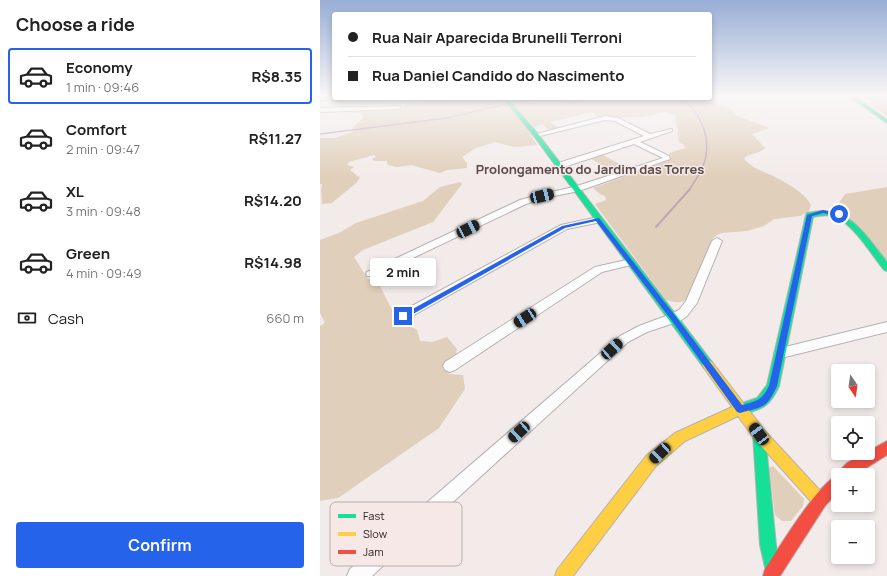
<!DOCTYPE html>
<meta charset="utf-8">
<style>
:root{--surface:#fff;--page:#f6f6f6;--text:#222;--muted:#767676;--line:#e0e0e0;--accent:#2563eb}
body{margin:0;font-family:Manrope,sans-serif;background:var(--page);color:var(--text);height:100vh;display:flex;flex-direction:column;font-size:15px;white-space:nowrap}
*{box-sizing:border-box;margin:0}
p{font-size:13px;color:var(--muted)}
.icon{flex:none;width:22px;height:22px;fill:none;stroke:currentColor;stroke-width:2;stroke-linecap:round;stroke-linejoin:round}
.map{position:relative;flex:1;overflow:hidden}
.panel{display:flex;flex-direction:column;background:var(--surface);width:320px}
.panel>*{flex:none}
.banner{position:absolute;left:12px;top:12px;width:380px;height:88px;border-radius:4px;box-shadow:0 2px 6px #0003;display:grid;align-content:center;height:88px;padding:0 16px;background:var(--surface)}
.needle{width:26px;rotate:167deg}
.fabs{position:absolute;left:511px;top:364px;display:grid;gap:8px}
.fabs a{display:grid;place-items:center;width:44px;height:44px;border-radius:4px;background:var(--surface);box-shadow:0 2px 6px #0003;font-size:20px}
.end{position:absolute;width:18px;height:18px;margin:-9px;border:5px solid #2563eb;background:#fff;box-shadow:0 0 0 2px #fff}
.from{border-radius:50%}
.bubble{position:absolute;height:28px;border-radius:4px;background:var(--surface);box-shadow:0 2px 6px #0003;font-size:13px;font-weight:700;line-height:28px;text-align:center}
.car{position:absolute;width:12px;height:24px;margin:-12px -6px;border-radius:5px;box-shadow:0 0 3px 1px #0007;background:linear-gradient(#222 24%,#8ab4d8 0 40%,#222 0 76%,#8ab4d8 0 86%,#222 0)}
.banner b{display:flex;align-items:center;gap:14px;height:38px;font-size:15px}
.banner b+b{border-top:1px solid var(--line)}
.banner i{width:10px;height:10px;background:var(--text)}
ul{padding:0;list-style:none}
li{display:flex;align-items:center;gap:12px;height:56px;margin:0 8px 6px;padding:0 8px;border:2px solid transparent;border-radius:4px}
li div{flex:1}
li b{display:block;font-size:15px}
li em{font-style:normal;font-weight:700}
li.selected{border-color:var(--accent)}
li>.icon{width:36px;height:36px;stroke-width:1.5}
h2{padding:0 16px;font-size:18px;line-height:48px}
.pay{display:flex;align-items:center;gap:10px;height:44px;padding:0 16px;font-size:15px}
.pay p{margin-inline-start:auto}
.action{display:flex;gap:8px;margin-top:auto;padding:8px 16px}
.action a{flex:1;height:46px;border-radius:4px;background:var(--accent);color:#fff;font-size:16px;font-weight:700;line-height:46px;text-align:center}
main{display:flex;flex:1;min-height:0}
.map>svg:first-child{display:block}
.green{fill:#e0cfba}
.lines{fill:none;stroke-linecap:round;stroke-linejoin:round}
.stream-far1{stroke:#c1a5bb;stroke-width:1.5}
.stream{stroke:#c1a5bb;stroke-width:2}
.street-casing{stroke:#b7b1b1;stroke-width:2}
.fast-casing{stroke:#b7b1b1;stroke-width:2}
.slow-casing{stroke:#b7b1b1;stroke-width:2}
.jam-casing{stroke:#b7b1b1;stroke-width:2}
.street{fill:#fdfcfc;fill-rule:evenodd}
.fast{fill:#16e098;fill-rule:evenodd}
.slow{fill:#ffcf43;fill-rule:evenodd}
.jam{fill:#f24e42;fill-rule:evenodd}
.route{fill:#2563eb}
.labels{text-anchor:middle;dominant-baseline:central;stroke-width:3;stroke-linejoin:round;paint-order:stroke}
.far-district-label{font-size:13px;font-weight:bold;fill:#564b4a;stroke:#f6e8e7}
.key{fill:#f6e8e7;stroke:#b8adac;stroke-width:1}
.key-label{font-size:11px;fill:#292423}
</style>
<main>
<section class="panel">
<h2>Choose a ride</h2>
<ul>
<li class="selected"><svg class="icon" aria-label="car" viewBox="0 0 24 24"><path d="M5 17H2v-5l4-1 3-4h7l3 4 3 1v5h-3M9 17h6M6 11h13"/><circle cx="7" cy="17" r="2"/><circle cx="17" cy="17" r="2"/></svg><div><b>Economy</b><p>1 min · 09:46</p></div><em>R$8.35</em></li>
<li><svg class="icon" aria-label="car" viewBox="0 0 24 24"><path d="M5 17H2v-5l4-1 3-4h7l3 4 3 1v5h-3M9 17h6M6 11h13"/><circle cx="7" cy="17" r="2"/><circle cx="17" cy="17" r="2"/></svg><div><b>Comfort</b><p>2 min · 09:47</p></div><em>R$11.27</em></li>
<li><svg class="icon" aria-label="car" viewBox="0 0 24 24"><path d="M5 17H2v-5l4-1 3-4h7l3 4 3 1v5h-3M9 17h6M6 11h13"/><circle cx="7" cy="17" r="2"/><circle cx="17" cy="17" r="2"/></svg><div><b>XL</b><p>3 min · 09:48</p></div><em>R$14.20</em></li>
<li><svg class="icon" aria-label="car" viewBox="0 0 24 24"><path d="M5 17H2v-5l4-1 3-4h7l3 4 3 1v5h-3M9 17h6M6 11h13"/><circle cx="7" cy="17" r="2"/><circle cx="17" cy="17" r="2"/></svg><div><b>Green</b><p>4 min · 09:49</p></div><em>R$14.98</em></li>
</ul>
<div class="pay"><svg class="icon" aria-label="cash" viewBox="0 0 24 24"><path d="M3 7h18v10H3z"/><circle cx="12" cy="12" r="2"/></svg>Cash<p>660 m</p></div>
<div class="action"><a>Confirm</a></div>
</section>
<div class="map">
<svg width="567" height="576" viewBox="0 0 567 576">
<rect width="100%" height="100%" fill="#f2ebea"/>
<g class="green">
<polygon points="546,96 567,96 567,116 551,105 552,101"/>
<path d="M188 98H390L398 105 409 108 418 116 449 128 432 134 445 148C440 154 431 153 424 158 429 167 442 171 451 175 463 181 486 193 491 205L489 211 480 216 454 219 444 226 427 231 402 233 397 235 393 238C388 252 377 290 367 299 362 304 352 302 346 300L275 204 286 200 285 196 280 194 273 188 347 161 351 156 349 153 365 148V146L359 142 355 115 346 112 323 117 279 118 272 112 230 122 239 128 229 130 222 124 214 127Z"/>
<polygon points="170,99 182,99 208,130 217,145 194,147 175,142 156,148 142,157 147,163 147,168 127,170 120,173 91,165 78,167 71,166 67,164 67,161 54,161 52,159 56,157 54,155 29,162 27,165 34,167 30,170 40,178 35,184 12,203 2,204 1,190 2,184 0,184 0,138 15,138 33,132 32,131 33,127 44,117 40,113 25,112 82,108 88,102"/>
<polygon points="281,154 311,170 299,174 269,158"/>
<polygon points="140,182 142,184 113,222 43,250 34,257 48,279 56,278 71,308 82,322 97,330 100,341 112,342 127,337 137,349 135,358 122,368 130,374 143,375 145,389 119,428 18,498 0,501 0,326 5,323 0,313 0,240 19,233 36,223 103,201 120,187"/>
<polygon points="567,187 567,261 520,212 513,210 510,207 519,203 525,194"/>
<polygon points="453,466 484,499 483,506 471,521 462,521 455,515 449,468"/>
</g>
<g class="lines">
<g class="stream-far1">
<path d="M361 98C379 110 390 135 386 156 384 168 376 180 369 190"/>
<polyline points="196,102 208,100 255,102 280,98"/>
<polyline points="0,134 127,118 186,104"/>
</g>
<polyline class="stream" points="336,227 370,189"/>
<g class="street-casing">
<g id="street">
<polygon points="14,97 14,98 31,98 29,99 0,100 0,98"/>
<polygon points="80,106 80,108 78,109 0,112 0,108"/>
<polygon points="285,116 298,118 330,134 352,129 352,131 320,142 349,156 350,159 259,191 224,198 206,204 55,276 47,276 46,274 47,272 200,200 222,194 254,187 343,158 314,144 241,168 235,168 235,164 324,136 295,121 285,120 216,137 213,135"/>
<polygon points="278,217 281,218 282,220 281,222 247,229 87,319 83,320 79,319 77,316 79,313 241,225"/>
<polygon points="397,238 402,241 377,303 367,316 360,321 327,332 308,342 52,576 27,576 30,569 300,336 319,326 351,314 359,310 366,301 392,241"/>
<polygon points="311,259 316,262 315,264 282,272 135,370 130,372 125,370 123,366 125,362 275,267"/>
<polygon points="567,322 567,332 461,358 456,357 454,353 456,349 461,348"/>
</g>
</g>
<g class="fast-casing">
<g id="fast">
<polygon points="529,96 534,96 567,120 567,123"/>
<polygon points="183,98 187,98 218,134 392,362 394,365 392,368 388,370 384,368 214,136"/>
<path d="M500 211C533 210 548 239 567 262V271L564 270C552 255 535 227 518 218 510 214 501 215 493 217L459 386C447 412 439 408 415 417L411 415 409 411 411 407 437 398 447 385 486 215 487 213Z"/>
<polygon points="439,428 444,430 445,434 456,545 461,571 459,576 447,576 440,545 433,434 434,430"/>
</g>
</g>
<g class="slow-casing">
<polygon id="slow" points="388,360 392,362 444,430 505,496 507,501 505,506 500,508 495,506 434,438 418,416 365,441 336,466 253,576 235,576 237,570 326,456 355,433 412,407 384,368 382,365 384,362"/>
</g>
<g class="jam-casing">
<g id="jam">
<polygon points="567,441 567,455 535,475 518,475 520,470 527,463"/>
<path d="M518 475V492L505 506 460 576H443L445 569C459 548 498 483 518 475Z"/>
</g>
</g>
<use href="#street" class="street"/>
<use href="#fast" class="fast"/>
<use href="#slow" class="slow"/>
<use href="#jam" class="jam"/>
</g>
<linearGradient id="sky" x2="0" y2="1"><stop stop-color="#98aed6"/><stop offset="0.54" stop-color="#f9f6f6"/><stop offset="1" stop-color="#f9f6f6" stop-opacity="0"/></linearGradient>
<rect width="567" height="177" fill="url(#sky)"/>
<path class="route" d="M503 210 522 214 519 216 503 213 492 216 457 386C447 408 443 407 420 413L417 412 352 321 276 221 245 228 86 318H81L80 316 242 226 279 218 357 318 422 405C437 401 442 400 449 386L487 215Z"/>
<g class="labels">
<g class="far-district-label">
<text x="270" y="169">Prolongamento do Jardim das Torres</text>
</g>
</g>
<rect x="10" y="502" width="132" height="64" rx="6" class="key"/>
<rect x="18" y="514" width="18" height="4" fill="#16e098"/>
<rect x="18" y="532" width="18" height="4" fill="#ffcf43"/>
<rect x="18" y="550" width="18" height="4" fill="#f24e42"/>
<g class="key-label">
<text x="43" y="520">Fast</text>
<text x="43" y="538">Slow</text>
<text x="43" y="556">Jam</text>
</g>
</svg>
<div class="fabs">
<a><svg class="needle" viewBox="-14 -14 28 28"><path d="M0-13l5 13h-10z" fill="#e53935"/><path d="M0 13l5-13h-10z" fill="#767676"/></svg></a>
<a><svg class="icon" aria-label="locate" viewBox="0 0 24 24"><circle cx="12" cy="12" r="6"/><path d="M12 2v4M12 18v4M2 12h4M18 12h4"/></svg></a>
<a>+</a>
<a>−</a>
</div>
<i class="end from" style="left:519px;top:214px"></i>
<i class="end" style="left:83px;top:316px"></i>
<div class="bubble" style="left:50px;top:258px;width:66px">2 min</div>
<i class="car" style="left:222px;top:196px;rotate:77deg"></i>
<i class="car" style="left:148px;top:229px;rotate:64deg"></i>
<i class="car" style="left:205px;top:318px;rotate:237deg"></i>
<i class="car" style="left:292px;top:349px;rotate:48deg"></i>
<i class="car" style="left:199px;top:432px;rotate:228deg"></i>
<i class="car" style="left:439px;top:434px;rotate:323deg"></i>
<i class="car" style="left:340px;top:453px;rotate:227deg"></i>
<div class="banner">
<b><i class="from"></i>Rua Nair Aparecida Brunelli Terroni</b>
<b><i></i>Rua Daniel Candido do Nascimento</b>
</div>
</div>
</main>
